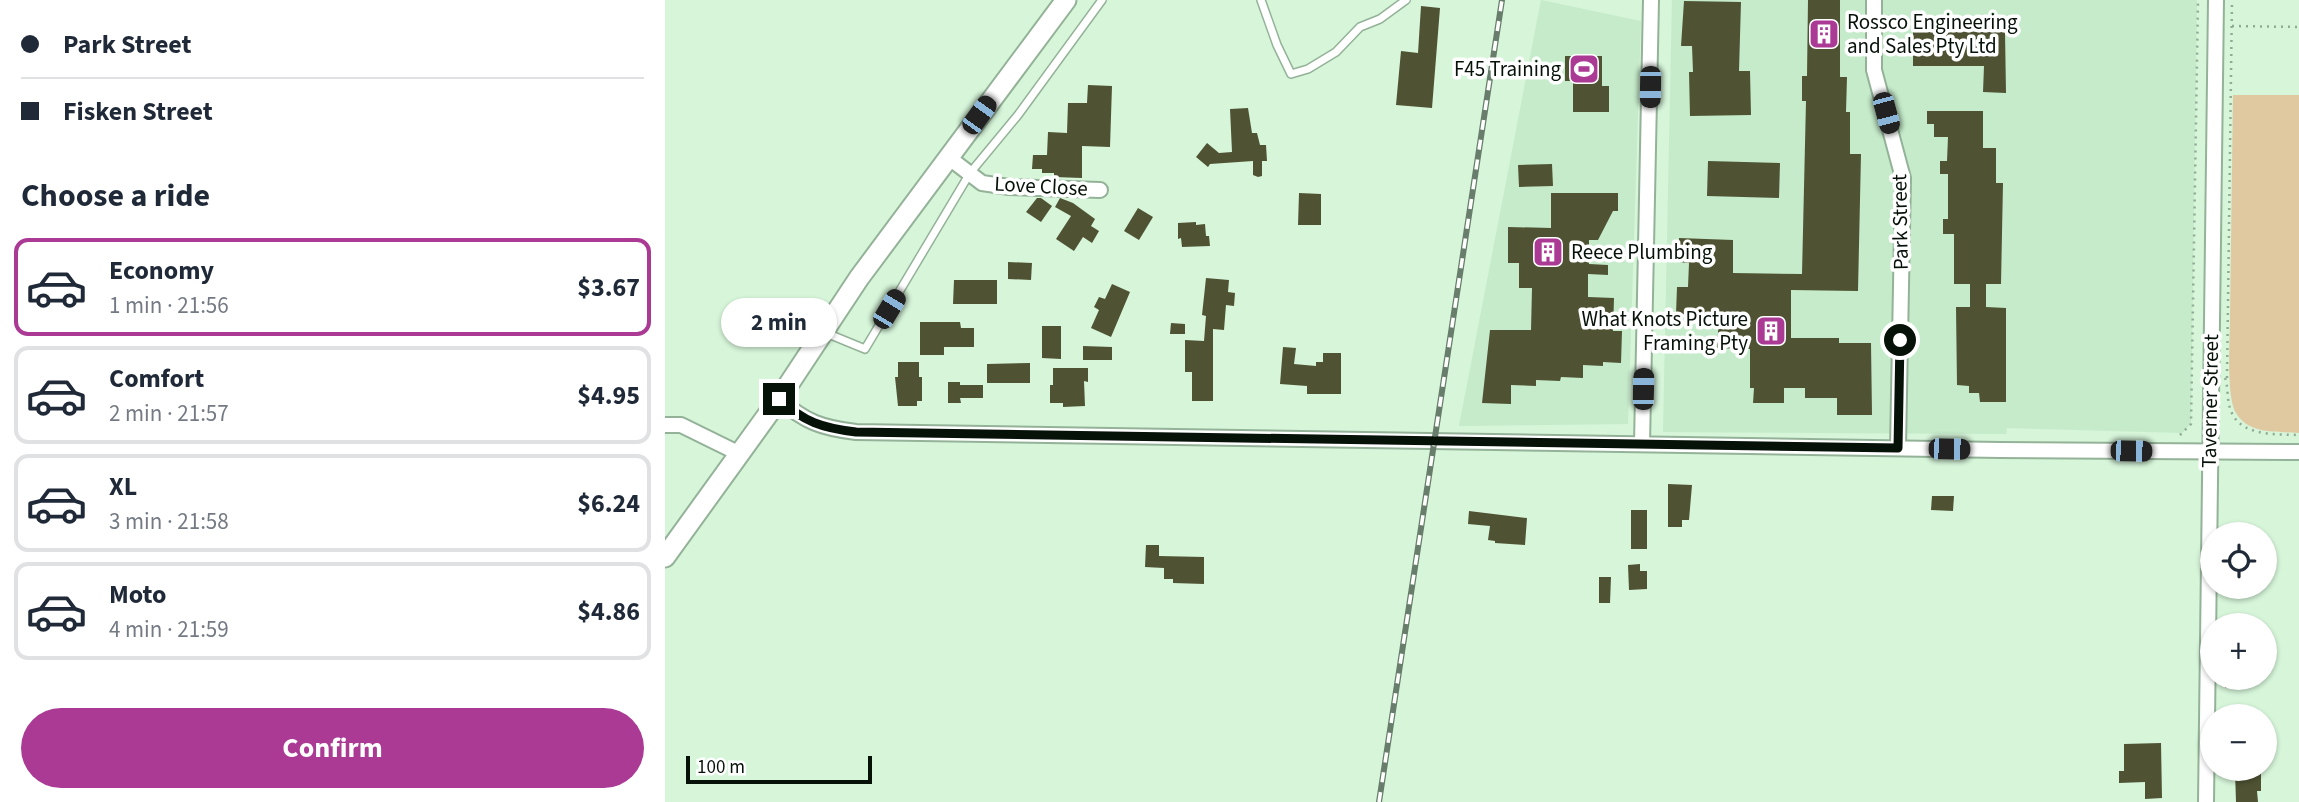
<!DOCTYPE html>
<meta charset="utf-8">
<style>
:root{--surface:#fff;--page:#f2f2f3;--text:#1f2937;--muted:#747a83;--line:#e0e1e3;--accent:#ab3a95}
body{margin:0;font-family:"Source Sans 3",sans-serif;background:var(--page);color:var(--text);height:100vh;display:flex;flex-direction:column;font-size:26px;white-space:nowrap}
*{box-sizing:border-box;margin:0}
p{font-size:23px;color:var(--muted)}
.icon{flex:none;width:38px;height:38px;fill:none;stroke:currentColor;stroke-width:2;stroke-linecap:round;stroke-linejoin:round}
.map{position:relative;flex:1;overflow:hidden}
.drawer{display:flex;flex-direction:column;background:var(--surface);width:665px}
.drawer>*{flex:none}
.hud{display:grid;align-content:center;height:154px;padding:0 21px;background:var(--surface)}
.tools{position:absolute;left:1535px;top:522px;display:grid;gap:14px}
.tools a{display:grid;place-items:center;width:77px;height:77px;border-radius:50%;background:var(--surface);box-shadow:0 2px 5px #0004;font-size:35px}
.scale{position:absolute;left:21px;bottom:18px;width:186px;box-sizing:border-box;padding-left:7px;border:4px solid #061108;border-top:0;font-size:19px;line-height:24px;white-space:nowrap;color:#061108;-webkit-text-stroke:5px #fff;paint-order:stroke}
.end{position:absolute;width:32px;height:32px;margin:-16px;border:9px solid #061108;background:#fff;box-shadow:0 0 0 4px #fff}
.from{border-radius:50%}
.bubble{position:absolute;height:49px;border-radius:24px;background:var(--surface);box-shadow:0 2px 5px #0004;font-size:23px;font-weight:700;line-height:49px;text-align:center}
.car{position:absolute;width:21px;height:42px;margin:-21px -10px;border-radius:9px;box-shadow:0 0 5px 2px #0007;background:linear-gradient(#222 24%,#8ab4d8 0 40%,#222 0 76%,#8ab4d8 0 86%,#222 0)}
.hud b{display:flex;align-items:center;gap:24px;height:66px;font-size:26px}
.hud b+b{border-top:2px solid var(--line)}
.hud i{width:18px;height:18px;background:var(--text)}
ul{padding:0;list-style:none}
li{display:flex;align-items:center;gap:21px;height:98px;margin:0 14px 10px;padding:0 7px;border:4px solid var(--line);border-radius:14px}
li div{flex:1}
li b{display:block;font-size:26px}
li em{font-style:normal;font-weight:700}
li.active{border-color:var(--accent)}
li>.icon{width:63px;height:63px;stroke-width:1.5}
h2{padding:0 21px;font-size:32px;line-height:84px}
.button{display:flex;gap:14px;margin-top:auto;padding:14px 21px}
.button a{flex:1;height:80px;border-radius:42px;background:var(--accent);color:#fff;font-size:28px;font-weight:700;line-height:80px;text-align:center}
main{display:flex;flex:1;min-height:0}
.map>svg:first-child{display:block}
.built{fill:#c5ebca}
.green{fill:#e0c8a1}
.building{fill:#4f5333}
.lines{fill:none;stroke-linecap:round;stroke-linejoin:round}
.lane-casing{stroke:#94b298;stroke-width:10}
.street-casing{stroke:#94b298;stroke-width:18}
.secondary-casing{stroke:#94b298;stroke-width:23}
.path{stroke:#91aa94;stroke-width:2.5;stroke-dasharray:2 5;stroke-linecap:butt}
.lane{stroke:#fff;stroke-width:7}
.street{stroke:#fff;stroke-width:14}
.secondary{stroke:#fff;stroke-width:19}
.rail-casing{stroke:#687d6b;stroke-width:6}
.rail{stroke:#fff;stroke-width:3.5;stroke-dasharray:10;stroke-linecap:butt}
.route{stroke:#061108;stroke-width:9}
.labels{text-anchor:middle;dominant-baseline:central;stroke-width:7;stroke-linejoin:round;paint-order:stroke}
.poi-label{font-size:21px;fill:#061108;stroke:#fff;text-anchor:start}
.street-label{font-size:21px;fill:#061108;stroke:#fff}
</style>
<main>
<section class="drawer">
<div class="hud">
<b><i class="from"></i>Park Street</b>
<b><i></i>Fisken Street</b>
</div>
<h2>Choose a ride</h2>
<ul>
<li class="active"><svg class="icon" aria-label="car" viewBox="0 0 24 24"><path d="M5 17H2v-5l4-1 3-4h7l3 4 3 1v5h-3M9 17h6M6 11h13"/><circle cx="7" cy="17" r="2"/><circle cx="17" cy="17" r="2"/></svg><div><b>Economy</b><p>1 min · 21:56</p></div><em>$3.67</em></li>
<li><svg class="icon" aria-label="car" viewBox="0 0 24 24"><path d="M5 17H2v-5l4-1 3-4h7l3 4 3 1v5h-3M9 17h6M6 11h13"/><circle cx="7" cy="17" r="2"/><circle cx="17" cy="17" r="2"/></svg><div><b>Comfort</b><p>2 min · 21:57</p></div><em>$4.95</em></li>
<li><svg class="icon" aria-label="car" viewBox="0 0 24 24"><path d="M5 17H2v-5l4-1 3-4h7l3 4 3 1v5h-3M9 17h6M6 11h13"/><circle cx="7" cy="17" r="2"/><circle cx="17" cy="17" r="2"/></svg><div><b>XL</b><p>3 min · 21:58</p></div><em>$6.24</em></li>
<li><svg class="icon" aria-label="car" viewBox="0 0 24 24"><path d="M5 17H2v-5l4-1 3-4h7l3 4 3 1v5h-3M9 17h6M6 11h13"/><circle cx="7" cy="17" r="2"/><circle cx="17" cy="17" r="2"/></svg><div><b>Moto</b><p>4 min · 21:59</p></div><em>$4.86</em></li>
</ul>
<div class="button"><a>Confirm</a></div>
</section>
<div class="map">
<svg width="1634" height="802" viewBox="0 0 1634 802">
<rect width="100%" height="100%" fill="#d6f5d9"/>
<g class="built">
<polygon points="876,0 976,21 963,424 794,426"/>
<polygon points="1007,0 1532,0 1526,424 1517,433 1342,428 1341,434 998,432"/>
</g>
<path class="green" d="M1568 95H1634V433C1612 431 1584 435 1571 413 1561 397 1565 339 1565 318 1566 244 1567 169 1568 95Z"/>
<g class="building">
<polygon points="1143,0 1175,0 1175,77 1182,77 1181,112 1185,112 1185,154 1196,154 1193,291 1126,290 1126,338 1174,338 1174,343 1206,343 1207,415 1172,415 1172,398 1140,398 1140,388 1119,388 1119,403 1088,403 1089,388 1085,388 1085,349 1052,348 1054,316 1011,314 1012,287 1023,287 1024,263 1014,262 1014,238 1068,240 1068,273 1137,274 1141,101 1137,101 1137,76 1142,76"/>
<polygon points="1019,1 1076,2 1074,71 1085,71 1086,115 1025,116 1024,72 1028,72 1027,46 1016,46"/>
<polygon points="756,6 775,8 767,108 731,105 736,51 753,53"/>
<polygon points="1248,31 1340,32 1341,93 1318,92 1319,66 1248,66"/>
<polygon points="900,56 937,56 937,86 944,86 944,112 908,112 908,81 900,81"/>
<polygon points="423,85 447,86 445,147 417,146 417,178 389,177 389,173 377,173 377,169 367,169 368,155 382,155 383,132 402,133 403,103 422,103"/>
<polygon points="583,108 587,133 592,133 595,145 601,145 602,161 597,161 597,176 593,177 588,175 588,161 545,164 543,167 531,157 542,143 554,153 567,152 565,109"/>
<polygon points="1262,111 1318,111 1318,148 1331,148 1331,183 1338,183 1336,284 1321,284 1321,307 1341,308 1341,402 1315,402 1314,393 1304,393 1304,386 1292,385 1291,307 1305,307 1305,284 1289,284 1289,234 1278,234 1278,219 1283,219 1283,174 1275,174 1275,161 1282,161 1283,137 1269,137 1269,124 1262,124"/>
<polygon points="1043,161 1115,163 1114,198 1042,196"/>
<polygon points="887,164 888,186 854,187 853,165"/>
<polygon points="634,193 656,194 656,225 633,225"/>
<polygon points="886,193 953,193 953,211 948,211 933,240 924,240 924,264 943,265 943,275 923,274 923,297 949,298 948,331 957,331 956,363 938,362 938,366 918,365 918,378 896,377 895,381 871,380 871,386 846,385 846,404 817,403 825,330 866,330 867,288 854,288 854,263 843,263 843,227 886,228"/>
<polygon points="372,198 376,198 387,206 376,222 361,212"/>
<polygon points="395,198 408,203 430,219 426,226 434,231 427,243 418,237 409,251 391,239 406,216 390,207"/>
<polygon points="473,208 488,217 474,240 459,231"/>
<polygon points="531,222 531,225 540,224 541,236 544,236 545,246 517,247 516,238 513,239 513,223"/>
<polygon points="343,262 367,263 366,280 343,279"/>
<polygon points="541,278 564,280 563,292 570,293 569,306 561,305 559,330 548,329 548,401 527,401 527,372 520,372 520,340 539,341 541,316 537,315"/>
<polygon points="289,280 332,280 332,304 288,304"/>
<polygon points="447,284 465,292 446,337 426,328 434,310 429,307 434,297 440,299"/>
<polygon points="255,322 295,322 296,328 309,328 309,347 279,347 279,355 255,355"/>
<polygon points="506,323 520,324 520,334 505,334"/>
<polygon points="377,326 396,326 396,359 377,358"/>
<polygon points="418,346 447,347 447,360 418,360"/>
<polygon points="618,347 631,348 629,364 651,366 651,362 658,362 658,353 676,353 676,394 642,394 642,386 615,384"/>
<polygon points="233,362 254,362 254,377 257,377 257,401 252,401 252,406 233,406 230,377 233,377"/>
<polygon points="365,363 365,383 322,383 322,364"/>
<polygon points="388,368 423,368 423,382 419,381 420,406 398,407 398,403 385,403 385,385 388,385"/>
<polygon points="283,382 295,382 295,385 318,385 318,398 295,398 296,403 283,403"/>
<polygon points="1003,484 1027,485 1024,520 1017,520 1017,527 1003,527"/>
<polygon points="1267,496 1289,496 1288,511 1266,510"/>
<rect x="966" y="510" width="16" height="39"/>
<polygon points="804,511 862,518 860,545 830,543 830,541 823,540 825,526 803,524"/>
<polygon points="481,545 494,545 494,556 539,557 539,584 508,583 508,579 499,579 499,568 480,567"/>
<polygon points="975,564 975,571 982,571 982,589 964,590 963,565"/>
<polygon points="934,577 946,577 945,603 934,603"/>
<polygon points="1560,677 1576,677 1577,688 1560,688"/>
<polygon points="1496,743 1497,798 1480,799 1480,782 1454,783 1454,771 1459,771 1459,744"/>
<polygon points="1573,768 1596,768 1596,791 1592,791 1593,802 1571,802 1570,771 1573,771"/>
</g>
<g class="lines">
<g class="lane-casing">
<g id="lane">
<polyline points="596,0 612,45 626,74 643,69 671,52 695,27 715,19 741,0"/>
<polyline points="161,333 200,349 305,173 353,115 437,0"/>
</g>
</g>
<g class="street-casing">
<g id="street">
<polyline points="1209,0 1209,70 1238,178 1233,448"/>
<polyline points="283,157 317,183 344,187 435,190"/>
<path d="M114 399C140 422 157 428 191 432L1335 450 1634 452"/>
<polyline points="0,425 16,425 75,454"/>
<polyline points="977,444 986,0"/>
<polyline points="1541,802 1551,0"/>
</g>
</g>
<g class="secondary-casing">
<polyline id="secondary" points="0,557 114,399 194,278 401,0"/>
</g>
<g class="path">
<polyline points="1567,26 1634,27"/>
<path d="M1560 378C1563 385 1562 396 1564 404 1570 437 1609 434 1634 435"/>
<polyline points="1562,378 1567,0"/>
<polyline points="1515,435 1526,424 1533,0"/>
</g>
<use href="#lane" class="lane"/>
<use href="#street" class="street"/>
<use href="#secondary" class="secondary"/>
<g class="rail-casing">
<polyline id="rail" points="714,802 837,0"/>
</g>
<use href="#rail" class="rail"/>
</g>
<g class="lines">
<path class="route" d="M114 399C139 422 157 428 191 432L1233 448 1235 340"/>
</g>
<defs>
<g id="building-square" transform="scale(1.575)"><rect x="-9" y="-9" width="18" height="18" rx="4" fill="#ab3a95" stroke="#fff"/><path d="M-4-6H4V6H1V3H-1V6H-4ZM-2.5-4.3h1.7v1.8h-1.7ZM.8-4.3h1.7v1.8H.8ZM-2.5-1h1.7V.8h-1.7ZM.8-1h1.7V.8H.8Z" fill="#fff"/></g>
<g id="stadium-square" transform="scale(1.575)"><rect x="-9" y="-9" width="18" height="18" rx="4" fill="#ab3a95" stroke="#fff"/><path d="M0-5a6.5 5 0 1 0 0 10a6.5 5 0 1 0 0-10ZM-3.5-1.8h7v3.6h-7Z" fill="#fff"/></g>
</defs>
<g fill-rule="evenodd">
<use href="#building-square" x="1159" y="34"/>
<use href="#stadium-square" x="919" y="69"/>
<use href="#building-square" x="883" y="252"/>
<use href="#building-square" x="1106" y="331"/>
</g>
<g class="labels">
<g class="poi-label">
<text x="1182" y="22">Rossco Engineering<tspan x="1182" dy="24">and Sales Pty Ltd</tspan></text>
<text x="896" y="69" text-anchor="end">F45 Training</text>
<text x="906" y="252">Reece Plumbing</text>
<text x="1083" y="319" text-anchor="end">What Knots Picture<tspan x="1083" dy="24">Framing Pty</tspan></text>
</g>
<g class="street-label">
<text transform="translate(376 186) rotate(3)">Love Close</text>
<text transform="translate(1235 222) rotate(-91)">Park Street</text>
<text transform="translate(1545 401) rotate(-89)">Taverner Street</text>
</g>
</g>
</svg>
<div class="tools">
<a><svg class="icon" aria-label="locate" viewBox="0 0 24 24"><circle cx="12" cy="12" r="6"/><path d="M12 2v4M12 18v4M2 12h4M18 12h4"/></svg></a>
<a>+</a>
<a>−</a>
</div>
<div class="scale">100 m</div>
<i class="end from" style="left:1235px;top:340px"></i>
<i class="end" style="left:114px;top:399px"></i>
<div class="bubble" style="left:56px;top:298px;width:116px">2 min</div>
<i class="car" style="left:985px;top:87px;rotate:181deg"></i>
<i class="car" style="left:1221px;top:113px;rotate:165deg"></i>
<i class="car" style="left:314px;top:115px;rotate:36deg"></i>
<i class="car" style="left:224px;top:309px;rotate:31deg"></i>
<i class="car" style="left:978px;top:389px;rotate:1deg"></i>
<i class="car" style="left:1284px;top:449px;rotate:91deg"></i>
<i class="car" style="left:1466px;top:451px;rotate:91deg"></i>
</div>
</main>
